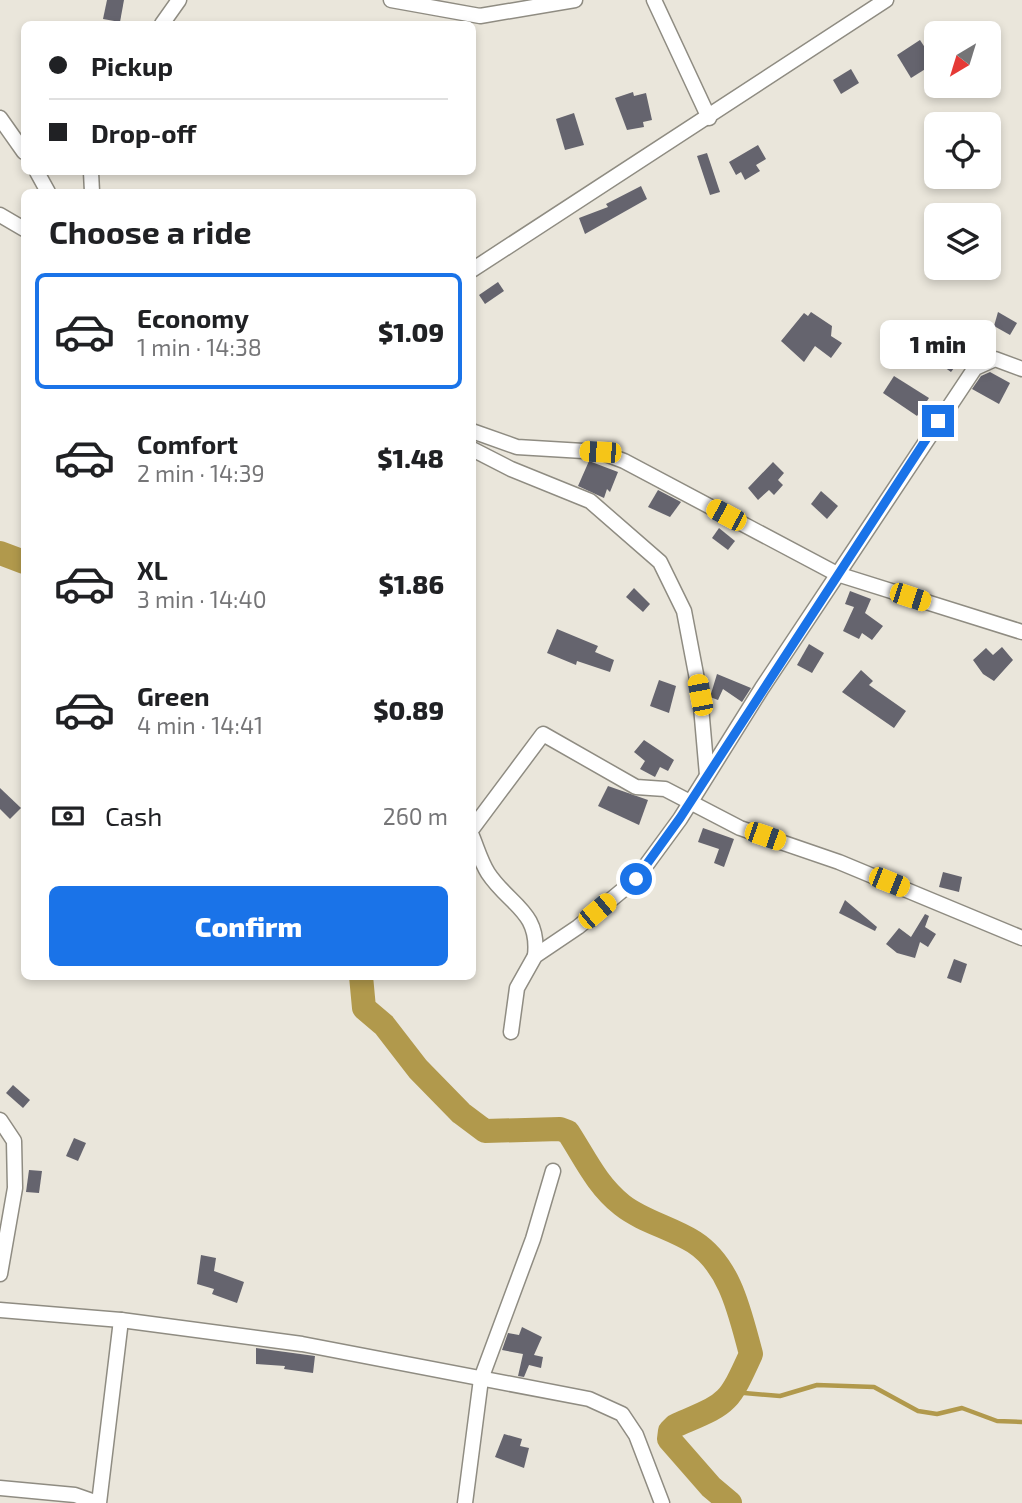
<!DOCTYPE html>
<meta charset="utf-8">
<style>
:root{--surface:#fff;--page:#f2f2f2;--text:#202124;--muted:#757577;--line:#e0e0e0;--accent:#1a73e8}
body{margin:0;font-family:"Exo 2",sans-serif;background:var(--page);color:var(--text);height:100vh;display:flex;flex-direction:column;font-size:26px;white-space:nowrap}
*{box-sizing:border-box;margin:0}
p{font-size:23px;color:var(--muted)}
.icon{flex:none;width:38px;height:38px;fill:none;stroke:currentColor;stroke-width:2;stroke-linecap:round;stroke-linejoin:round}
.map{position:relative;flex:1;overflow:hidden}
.details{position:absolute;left:21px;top:189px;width:455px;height:791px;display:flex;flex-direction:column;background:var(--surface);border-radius:10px;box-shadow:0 4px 10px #0003}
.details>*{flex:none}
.hud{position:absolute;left:21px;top:21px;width:455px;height:154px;border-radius:10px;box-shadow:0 4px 10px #0003;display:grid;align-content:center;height:154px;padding:0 28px;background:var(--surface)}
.needle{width:46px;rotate:218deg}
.controls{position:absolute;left:924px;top:21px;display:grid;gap:14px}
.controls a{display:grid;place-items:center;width:77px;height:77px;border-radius:10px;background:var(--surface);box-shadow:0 4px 10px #0003;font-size:35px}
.end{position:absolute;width:32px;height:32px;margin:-16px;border:9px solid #1a73e8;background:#fff;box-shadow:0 0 0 4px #fff}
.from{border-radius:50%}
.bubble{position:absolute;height:49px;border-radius:10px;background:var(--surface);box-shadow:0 4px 10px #0003;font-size:23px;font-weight:800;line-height:49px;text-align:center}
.car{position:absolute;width:21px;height:42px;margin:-21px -10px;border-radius:9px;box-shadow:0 0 5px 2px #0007;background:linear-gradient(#f5c518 24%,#345 0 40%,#f5c518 0 76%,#345 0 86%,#f5c518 0)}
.hud b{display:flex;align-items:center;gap:24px;height:66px;font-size:26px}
.hud b+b{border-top:2px solid var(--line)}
.hud i{width:18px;height:18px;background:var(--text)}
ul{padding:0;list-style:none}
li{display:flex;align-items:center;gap:21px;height:116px;margin:0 14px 10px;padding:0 14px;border:4px solid transparent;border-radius:10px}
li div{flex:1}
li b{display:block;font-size:26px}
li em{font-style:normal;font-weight:800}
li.active{border-color:var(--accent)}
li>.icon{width:63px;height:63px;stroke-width:1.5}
h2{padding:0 28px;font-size:32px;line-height:84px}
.pay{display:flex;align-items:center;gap:18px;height:77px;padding:0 28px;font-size:26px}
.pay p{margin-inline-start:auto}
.primary-button{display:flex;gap:14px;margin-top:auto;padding:14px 28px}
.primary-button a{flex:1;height:80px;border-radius:10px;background:var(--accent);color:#fff;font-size:28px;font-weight:800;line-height:80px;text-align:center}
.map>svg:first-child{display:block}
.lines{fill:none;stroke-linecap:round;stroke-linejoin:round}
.stream{stroke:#b1994c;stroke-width:4.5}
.river{stroke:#b1994c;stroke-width:24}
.building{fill:#65646e}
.street-casing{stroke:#8f8c82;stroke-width:17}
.street{stroke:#fff;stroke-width:14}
.route{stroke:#1a73e8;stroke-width:9}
</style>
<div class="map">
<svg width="1022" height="1503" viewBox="0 0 1022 1503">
<rect width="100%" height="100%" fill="#eae6db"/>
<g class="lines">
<polyline class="stream" points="733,1392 780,1396 817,1385 874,1387 918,1411 937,1414 962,1408 997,1421 1022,1422"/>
<g class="river">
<polyline points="0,553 24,562"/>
<path d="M361 976 364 1008 384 1025 418 1069 461 1113 485 1131 560 1129 568 1132C585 1158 596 1184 622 1205 642 1221 672 1228 694 1242 731 1266 740 1314 751 1354 727 1407 727 1403 675 1426L670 1431 669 1439 711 1487 730 1503"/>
</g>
</g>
<g class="building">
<polygon points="107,0 124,0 120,22 103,19"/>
<polygon points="920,40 935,63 911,78 897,55"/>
<polygon points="851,69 859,83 841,94 833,80"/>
<polygon points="633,92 634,96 646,93 652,120 643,122 644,127 627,130 615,98"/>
<polygon points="574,113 584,145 565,150 556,119"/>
<polygon points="758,145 766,159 756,165 760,171 745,180 741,172 736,175 729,162"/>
<polygon points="707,153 720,192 710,195 697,156"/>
<polygon points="641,186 647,199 585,234 579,218 608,207 606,204"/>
<polygon points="498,282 504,291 485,304 479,295"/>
<polygon points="811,312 832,326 831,336 842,343 831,358 815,346 804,362 781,341 804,313 808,316"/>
<polygon points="998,312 1017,323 1010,335 994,326"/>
<polygon points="925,320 968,349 951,372 909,342"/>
<polygon points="990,372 1010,383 999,404 972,389 981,376"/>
<polygon points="894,376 929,398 917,416 883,393"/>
<polygon points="589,461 618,472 610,492 607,489 604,498 578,486"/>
<polygon points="773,462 784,473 778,480 783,485 774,495 769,490 758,500 748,488"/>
<polygon points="658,490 681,502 670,517 648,507"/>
<polygon points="821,491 838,506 827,519 811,504"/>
<polygon points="719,528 735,541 728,550 712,538"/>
<polygon points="634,588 650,604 643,612 626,597"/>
<polygon points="850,591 871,599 865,613 883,626 872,640 862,633 859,639 843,631 854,607 845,604"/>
<polygon points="557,629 598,646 595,652 614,660 610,672 577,661 576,665 547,653"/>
<polygon points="809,644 824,653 812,673 797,665"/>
<polygon points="1002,647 1013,660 994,681 983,674 973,660 986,648 993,655"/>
<polygon points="861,670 873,681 869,685 906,711 894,728 842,692"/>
<polygon points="717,674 751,688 742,702 723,689 718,700 710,697"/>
<polygon points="659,680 676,686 669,713 650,706"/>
<polygon points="644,740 674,760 668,771 660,767 655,777 640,769 645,761 634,752"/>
<polygon points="608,786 648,800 639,825 598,806"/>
<polygon points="0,788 21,808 10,819 0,809"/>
<polygon points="703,828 734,839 724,867 714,863 719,849 698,842"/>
<polygon points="943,872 962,877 959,892 939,887"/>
<polygon points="845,900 877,927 875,931 839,913"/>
<polygon points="925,914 929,916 925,927 936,934 928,947 920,942 915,958 897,953 886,944 899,928 911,937"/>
<polygon points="954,959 967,964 961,983 947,978"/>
<polygon points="13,1085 30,1100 23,1108 6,1093"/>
<polygon points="74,1138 86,1143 78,1161 66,1156"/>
<polygon points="29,1170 42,1171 39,1193 26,1192"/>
<polygon points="201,1255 216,1258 214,1271 244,1282 237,1303 212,1294 214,1289 197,1284"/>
<polygon points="522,1327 542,1337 534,1355 543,1357 541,1368 529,1365 524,1377 518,1376 523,1354 502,1350 508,1333 519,1335"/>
<polygon points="256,1348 315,1356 313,1373 284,1369 285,1366 256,1364"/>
<polygon points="504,1434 522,1439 520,1446 529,1448 524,1468 495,1457"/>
</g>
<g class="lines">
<g class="street-casing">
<g id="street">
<polyline points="391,0 480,16 575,0"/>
<polyline points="654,0 709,118"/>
<polyline points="162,24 179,0"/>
<polyline points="0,118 24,152"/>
<polyline points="37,172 48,192"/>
<polyline points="91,172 92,192"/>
<polyline points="0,215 24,229"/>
<polyline points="472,270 886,0"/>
<polyline points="472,431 517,447 600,452 624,461 837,574 1022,632"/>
<polyline points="472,449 511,469 590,501 660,562 684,611 700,695 707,775"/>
<polyline points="472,829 543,734 636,787 665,789 740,828 839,862 1022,938"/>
<path d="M472 836C477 848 481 862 488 873 509 905 540 911 535 956"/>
<polyline points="511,1032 517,988 535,956 578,927 636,879 680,819 762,688 975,368 995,359 1022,369"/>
<polyline points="0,1120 14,1141 15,1188 0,1274"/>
<polyline points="0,1310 121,1320 302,1344 589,1399 622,1414 636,1435 662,1503"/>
<polyline points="0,1488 75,1495 98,1503"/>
<polyline points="99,1503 121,1320"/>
<polyline points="465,1503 481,1379 533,1239 553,1171"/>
</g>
</g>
<use href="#street" class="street"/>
</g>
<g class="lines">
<polyline class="route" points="636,879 680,818 938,421"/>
</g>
</svg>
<div class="controls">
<a><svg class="needle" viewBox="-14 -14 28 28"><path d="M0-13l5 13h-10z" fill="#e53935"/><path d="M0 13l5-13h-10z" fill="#757577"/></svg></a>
<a><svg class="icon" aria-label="locate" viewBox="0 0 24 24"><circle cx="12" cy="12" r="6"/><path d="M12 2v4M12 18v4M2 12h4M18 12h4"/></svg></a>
<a><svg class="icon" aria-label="layers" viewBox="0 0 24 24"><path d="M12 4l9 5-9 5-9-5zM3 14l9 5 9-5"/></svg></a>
</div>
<i class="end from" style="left:636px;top:879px"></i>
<i class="end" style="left:938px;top:421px"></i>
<div class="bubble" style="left:880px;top:320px;width:116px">1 min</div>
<i class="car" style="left:600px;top:452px;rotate:273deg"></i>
<i class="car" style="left:726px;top:515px;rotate:298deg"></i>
<i class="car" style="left:910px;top:597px;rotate:108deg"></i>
<i class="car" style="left:700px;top:695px;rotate:349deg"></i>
<i class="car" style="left:765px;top:836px;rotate:109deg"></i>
<i class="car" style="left:889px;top:882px;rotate:112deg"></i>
<i class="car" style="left:597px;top:911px;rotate:50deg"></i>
<div class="hud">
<b><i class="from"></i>Pickup</b>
<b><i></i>Drop-off</b>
</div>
<section class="details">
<h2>Choose a ride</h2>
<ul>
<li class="active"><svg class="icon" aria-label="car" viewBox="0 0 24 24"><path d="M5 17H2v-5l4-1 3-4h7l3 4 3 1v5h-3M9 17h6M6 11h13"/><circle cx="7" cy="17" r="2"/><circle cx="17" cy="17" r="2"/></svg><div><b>Economy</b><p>1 min · 14:38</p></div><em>$1.09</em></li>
<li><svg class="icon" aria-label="car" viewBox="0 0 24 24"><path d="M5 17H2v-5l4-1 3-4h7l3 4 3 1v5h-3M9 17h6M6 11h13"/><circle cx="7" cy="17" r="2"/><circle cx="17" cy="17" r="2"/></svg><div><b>Comfort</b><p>2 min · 14:39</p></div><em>$1.48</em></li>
<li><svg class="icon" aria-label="car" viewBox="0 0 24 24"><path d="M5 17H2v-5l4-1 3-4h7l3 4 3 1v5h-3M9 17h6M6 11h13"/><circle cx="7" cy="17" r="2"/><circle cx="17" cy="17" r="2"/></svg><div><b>XL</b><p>3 min · 14:40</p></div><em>$1.86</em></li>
<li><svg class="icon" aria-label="car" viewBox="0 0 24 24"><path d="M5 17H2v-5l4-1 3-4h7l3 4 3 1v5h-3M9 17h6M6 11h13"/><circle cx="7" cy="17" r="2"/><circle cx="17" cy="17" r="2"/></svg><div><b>Green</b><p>4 min · 14:41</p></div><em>$0.89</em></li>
</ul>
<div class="pay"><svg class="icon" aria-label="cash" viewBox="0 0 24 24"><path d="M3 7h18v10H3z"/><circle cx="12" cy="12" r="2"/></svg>Cash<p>260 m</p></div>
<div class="primary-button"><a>Confirm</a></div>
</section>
</div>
